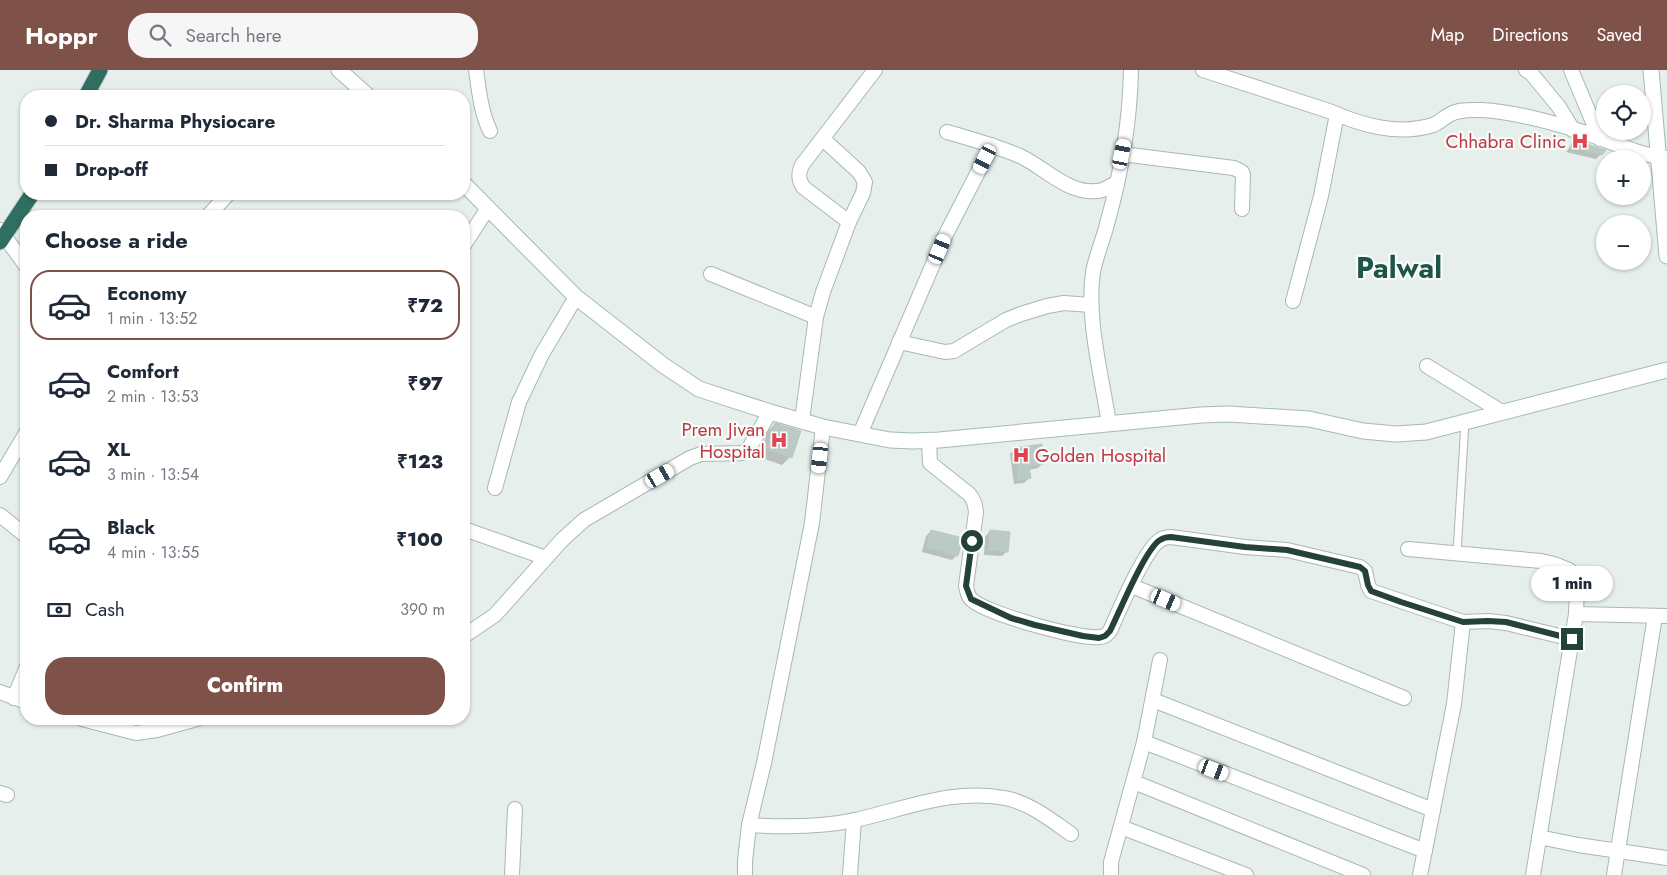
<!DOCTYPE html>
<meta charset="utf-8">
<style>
:root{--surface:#fff;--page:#f6f6f7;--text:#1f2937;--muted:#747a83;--line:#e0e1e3;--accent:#7f5249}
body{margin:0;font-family:Jost,sans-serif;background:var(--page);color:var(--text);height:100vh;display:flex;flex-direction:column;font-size:19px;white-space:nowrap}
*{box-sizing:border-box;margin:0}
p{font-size:16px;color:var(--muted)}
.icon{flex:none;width:28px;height:28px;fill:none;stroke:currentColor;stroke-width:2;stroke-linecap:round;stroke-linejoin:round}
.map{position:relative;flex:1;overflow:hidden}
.details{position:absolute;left:20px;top:140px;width:450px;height:515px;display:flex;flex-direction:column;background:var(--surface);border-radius:20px;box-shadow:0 1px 4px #0004}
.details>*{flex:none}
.guide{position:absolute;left:20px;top:20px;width:450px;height:110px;border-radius:20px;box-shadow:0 1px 4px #0004;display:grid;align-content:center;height:110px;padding:0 25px;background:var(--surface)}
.tools{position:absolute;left:1596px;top:15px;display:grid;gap:10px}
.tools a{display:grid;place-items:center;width:55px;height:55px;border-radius:50%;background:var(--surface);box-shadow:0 1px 4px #0004;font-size:25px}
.end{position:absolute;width:22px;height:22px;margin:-11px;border:6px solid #24423a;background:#fff;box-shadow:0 0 0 2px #fff}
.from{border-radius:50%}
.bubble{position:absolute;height:35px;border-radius:18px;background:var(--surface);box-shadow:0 1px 4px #0004;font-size:16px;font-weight:800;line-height:35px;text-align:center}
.car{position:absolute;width:15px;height:30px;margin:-15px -8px;border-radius:6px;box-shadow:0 0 4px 1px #0007;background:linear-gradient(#fff 24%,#345 0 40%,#fff 0 76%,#345 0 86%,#fff 0)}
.guide b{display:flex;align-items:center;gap:18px;height:48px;font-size:19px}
.guide b+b{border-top:1px solid var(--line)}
.guide i{width:12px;height:12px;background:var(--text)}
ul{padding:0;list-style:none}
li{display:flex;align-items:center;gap:15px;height:70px;margin:0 10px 8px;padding:0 15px;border:2px solid transparent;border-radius:20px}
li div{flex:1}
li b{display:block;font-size:19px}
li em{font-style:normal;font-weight:800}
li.selected{border-color:var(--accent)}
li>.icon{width:45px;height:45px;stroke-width:1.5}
h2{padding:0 25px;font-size:22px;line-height:60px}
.pay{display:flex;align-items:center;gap:12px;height:55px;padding:0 25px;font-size:19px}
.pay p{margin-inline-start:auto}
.button{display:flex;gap:10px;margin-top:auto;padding:10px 25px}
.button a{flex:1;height:58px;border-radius:20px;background:var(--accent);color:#fff;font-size:20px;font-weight:800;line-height:58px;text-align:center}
header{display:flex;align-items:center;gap:30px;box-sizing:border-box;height:70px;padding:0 25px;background:var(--accent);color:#fff}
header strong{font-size:24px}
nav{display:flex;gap:28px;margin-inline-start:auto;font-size:18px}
.search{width:350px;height:45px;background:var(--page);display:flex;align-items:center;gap:12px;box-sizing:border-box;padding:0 18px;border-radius:20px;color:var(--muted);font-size:19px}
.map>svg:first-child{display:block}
.shadow{fill:#0003}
.building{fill:#bbcac4;stroke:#b8c9c2}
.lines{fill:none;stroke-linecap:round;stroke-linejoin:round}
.lane-casing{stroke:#a8b8b2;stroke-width:9}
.street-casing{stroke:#a8b8b2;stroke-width:16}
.secondary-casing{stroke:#a4bbb3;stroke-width:17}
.highway-casing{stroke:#c2cac8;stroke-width:17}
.lane{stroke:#fff;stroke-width:7}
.street{stroke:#fff;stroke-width:14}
.secondary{stroke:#fff;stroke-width:15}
.highway{stroke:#2f6f62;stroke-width:15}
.route{stroke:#24423a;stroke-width:6}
.labels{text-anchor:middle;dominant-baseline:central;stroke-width:4.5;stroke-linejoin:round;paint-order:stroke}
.health-label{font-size:19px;fill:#be3a42;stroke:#f7fbf9;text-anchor:end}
.town-label{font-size:29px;font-weight:bold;fill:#1f5548;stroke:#f7fbf9}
</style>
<header>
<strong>Hoppr</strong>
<div class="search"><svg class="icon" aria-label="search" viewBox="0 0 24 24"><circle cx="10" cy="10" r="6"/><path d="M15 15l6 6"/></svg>Search here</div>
<nav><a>Map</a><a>Directions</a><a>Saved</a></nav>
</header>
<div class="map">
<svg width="1667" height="805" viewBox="0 0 1667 805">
<rect width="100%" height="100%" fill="#e6efeb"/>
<g class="shadow">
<polygon points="1575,70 1601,84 1596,89 1566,82"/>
<polygon points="775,354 790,387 782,395 759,387 767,362"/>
<polygon points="1015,379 1043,393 1038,398 1028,400 1029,408 1024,413 1014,414 1010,384"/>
<polygon points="931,461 957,485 952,490 922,482 926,466"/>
<polygon points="990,461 1007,481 1002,486 984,485 985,467"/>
</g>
<g class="building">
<polygon points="1575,69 1598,78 1606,80 1602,85 1570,77"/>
<polygon points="775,353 801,361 792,388 766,379"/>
<polygon points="1042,374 1044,394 1029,396 1031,408 1018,410 1015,378"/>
<polygon points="931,460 963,468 958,486 926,477"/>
<polygon points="990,460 1010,462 1008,482 988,480"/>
</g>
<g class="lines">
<g class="lane-casing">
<polyline id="lane" points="1457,483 1465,352"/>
</g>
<g class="street-casing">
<g id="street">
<path d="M476 0C479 21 481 42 490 61"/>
<path d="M1203 0 1329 41C1361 55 1398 66 1433 55 1439 53 1443 48 1449 45 1458 39 1471 40 1482 40 1516 42 1551 52 1583 62 1610 71 1638 85 1667 88"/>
<polyline points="1526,0 1531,3 1559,37 1573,60"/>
<polyline points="1571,0 1600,69"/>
<path d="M947 62C972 69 996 76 1020 86 1046 98 1071 128 1103 120 1107 118 1112 115 1117 113"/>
<polyline points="823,69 859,102 865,112 863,123 849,152"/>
<polyline points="1122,84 1234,98 1242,102 1243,105 1242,139"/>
<polyline points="208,146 228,124"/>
<polyline points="0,160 26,196"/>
<polyline points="464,175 488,138"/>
<polyline points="711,204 816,247"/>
<polyline points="1293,231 1321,126 1337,44"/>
<polyline points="899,272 945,282 954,281 1006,250 1021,244 1047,236 1064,233 1091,235"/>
<polyline points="1427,296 1502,342"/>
<path d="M802 350 816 247 823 222 849 152 803 117C798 109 798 103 802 95L875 0"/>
<path d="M1109 354C1102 307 1086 248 1093 202 1096 186 1103 170 1107 154 1121 104 1130 52 1131 0"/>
<polyline points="860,364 946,164 992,75"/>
<path d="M929 371 930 393 969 424C974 430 975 434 976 442L966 516C967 521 968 527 972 530 988 544 1080 570 1100 567 1105 567 1107 564 1110 561 1118 543 1145 479 1160 470 1163 468 1167 467 1171 467L1245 477 1287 480 1360 497 1365 501 1368 515 1371 521 1463 552 1488 551 1506 553 1572 569"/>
<polyline points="0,407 26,363"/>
<polyline points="495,418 519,332 542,284 576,227"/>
<polyline points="0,445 26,466"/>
<polyline points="464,459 546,488"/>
<polyline points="1408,479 1541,491 1554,494 1569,500 1576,509 1577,516 1576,544 1533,805"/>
<polyline points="1132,516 1404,628"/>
<polyline points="1576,544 1667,546"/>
<polyline points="464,566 495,545 562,470 584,450 690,388 701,384 743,383 748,380 770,342"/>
<polyline points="0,622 26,632"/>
<polyline points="14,628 26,599"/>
<polyline points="1153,630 1433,740"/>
<polyline points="82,649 136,663 157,660 197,649"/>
<polyline points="1144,672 1425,781"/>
<polyline points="1134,712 1363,805"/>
<polyline points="0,723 7,725"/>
<path d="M749 755C782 757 823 757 855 750 905 739 953 718 1005 728 1030 733 1051 750 1071 764"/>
<polyline points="1121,757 1246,805"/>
<polyline points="1539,767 1578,775 1667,788"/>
<polyline points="512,805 515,739"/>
<polyline points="745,805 745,791 749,755 764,693 812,453 823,357"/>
<polyline points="850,805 854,750"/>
<polyline points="1111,805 1111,792 1144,672 1160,590"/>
<polyline points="1420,805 1454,634 1463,552"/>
<polyline points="1614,805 1655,546"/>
</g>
</g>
<g class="secondary-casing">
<g id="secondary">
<polyline points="339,0 368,26"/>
<polyline points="1651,0 1667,186"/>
<polyline points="464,114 576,227 663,295 699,319 770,342 823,357 890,370 913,371 939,370 1201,345 1229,344 1309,349 1363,361 1396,364 1426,362 1667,300"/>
</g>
</g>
<g class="highway-casing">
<g id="highway">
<polyline points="86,26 100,0"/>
<polyline points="0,172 32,124"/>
</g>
</g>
<use href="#lane" class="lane"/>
<use href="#street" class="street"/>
<use href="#secondary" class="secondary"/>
<use href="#highway" class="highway"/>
</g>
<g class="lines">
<path class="route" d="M972 471 966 516 971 529 1011 548 1035 555 1083 566 1099 568 1105 566 1110 561C1119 543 1145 479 1160 470 1163 468 1167 467 1171 467L1245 477 1287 480 1360 497 1365 501 1368 515 1371 521 1401 532 1463 552 1488 551 1506 552 1572 569"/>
</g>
<defs>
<g id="hospital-bare" transform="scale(1.35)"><path d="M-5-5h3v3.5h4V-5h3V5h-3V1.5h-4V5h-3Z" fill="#e0444e" stroke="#f7fbf9" stroke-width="2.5" paint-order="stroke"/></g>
</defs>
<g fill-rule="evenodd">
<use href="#hospital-bare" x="1580" y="71"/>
<use href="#hospital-bare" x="779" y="370"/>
<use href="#hospital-bare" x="1021" y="385"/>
</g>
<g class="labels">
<g class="health-label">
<text x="1566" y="71">Chhabra Clinic</text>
<text x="765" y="359">Prem Jivan<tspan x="765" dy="22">Hospital</tspan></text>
<text x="1035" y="385" text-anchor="start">Golden Hospital</text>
</g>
<g class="town-label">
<text x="1399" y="198">Palwal</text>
</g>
</g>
</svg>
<div class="tools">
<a><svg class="icon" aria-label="locate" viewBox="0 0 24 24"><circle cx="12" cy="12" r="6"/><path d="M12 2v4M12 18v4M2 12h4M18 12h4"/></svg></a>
<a>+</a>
<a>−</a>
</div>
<i class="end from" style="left:972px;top:471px"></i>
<i class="end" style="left:1572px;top:569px"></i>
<div class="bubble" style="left:1531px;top:496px;width:82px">1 min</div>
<i class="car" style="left:1122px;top:84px;rotate:11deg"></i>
<i class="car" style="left:985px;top:89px;rotate:207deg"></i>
<i class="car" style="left:940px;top:179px;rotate:23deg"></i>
<i class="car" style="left:820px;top:388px;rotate:186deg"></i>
<i class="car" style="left:660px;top:406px;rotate:60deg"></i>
<i class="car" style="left:1166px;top:530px;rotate:113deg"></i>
<i class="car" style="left:1214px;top:700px;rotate:111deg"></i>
<div class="guide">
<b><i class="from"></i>Dr. Sharma Physiocare</b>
<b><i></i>Drop-off</b>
</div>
<section class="details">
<h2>Choose a ride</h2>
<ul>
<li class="selected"><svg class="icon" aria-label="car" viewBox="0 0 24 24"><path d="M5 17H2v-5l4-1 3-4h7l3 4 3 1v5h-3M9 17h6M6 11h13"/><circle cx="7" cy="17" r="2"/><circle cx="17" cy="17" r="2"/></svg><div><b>Economy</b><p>1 min · 13:52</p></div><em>₹72</em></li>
<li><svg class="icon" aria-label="car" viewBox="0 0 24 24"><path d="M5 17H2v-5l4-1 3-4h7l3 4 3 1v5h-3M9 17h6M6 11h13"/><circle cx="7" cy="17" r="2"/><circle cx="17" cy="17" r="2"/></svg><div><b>Comfort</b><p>2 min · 13:53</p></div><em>₹97</em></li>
<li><svg class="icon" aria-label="car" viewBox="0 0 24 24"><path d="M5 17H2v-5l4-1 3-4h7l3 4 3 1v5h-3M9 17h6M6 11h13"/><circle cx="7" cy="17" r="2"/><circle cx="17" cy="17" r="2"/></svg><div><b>XL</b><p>3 min · 13:54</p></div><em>₹123</em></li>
<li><svg class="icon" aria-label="car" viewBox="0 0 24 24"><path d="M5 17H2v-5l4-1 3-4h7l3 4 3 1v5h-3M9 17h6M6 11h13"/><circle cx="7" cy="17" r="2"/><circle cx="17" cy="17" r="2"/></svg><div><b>Black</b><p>4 min · 13:55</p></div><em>₹100</em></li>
</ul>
<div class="pay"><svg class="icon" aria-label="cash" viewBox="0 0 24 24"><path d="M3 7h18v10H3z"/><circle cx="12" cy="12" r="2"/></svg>Cash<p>390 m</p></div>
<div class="button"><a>Confirm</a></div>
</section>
</div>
